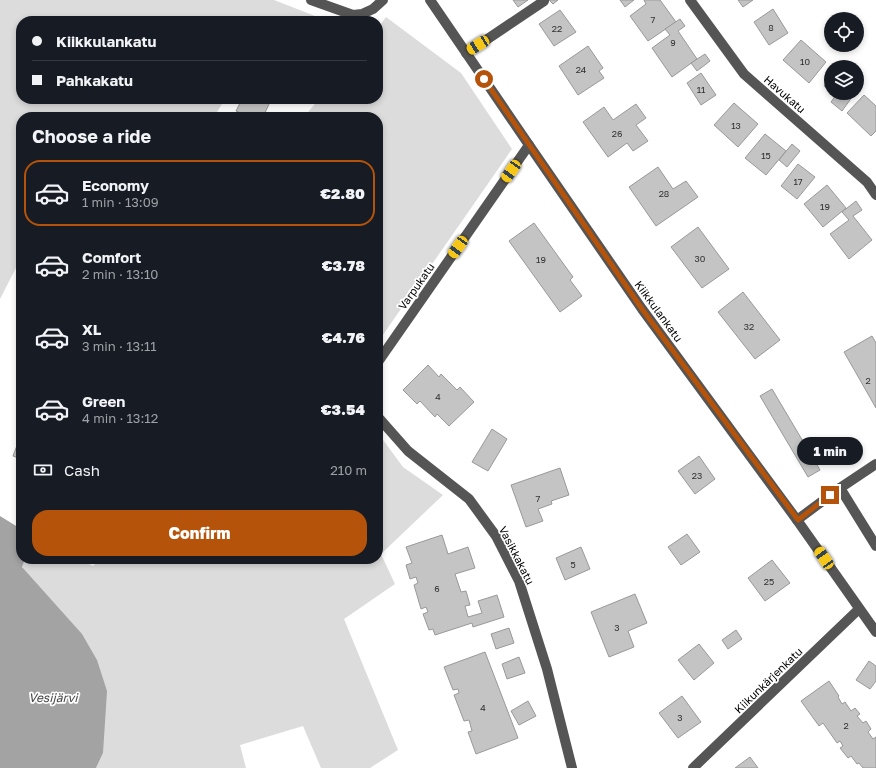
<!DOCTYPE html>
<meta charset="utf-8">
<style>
:root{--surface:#171b24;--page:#242831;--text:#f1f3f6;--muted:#9ea1a6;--line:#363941;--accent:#b45309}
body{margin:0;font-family:"Golos Text",sans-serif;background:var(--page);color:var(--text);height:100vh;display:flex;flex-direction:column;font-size:15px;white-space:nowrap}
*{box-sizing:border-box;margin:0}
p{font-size:13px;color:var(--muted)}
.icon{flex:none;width:22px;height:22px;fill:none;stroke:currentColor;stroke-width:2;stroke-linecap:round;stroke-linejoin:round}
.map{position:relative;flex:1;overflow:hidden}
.sheet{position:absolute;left:16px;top:112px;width:367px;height:452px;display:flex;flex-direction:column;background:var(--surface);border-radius:16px;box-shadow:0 2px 6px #0003}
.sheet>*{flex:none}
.banner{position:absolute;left:16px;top:16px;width:367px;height:88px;border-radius:16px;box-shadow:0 2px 6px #0003;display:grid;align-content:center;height:88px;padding:0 16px;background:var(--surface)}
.tools{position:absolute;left:824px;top:12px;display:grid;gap:8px}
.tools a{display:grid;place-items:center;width:40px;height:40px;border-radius:50%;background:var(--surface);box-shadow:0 2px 6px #0003;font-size:20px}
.end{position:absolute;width:18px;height:18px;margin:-9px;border:5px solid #b45309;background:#fff;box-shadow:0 0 0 2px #fff}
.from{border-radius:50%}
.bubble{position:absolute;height:28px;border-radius:14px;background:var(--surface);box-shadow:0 2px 6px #0003;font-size:13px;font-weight:800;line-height:28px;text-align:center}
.car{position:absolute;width:12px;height:24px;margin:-12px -6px;border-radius:5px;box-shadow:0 0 3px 1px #0007;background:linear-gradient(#f5c518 24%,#345 0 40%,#f5c518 0 76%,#345 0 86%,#f5c518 0)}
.banner b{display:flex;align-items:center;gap:14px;height:38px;font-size:15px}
.banner b+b{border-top:1px solid var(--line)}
.banner i{width:10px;height:10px;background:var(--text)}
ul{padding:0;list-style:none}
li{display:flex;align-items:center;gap:12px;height:66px;margin:0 8px 6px;padding:0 8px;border:2px solid transparent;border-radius:16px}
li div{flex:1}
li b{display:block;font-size:15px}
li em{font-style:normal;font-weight:800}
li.current{border-color:var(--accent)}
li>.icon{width:36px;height:36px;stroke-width:1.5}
h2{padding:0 16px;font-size:18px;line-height:48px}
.pay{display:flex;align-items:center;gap:10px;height:44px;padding:0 16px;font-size:15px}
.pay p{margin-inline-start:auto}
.primary-button{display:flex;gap:8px;margin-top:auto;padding:8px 16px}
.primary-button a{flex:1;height:46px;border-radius:16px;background:var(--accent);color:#fff;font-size:16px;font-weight:800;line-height:46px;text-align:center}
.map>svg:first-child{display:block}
.green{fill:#dcdcdc}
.water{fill:#a3a3a3}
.building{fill:#c4c4c4;stroke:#999}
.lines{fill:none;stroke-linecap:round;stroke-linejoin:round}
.minor{stroke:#555;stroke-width:10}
.route{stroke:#b45309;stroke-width:5}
.labels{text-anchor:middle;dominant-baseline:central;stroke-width:3.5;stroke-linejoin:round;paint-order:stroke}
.number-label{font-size:9px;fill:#313131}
.street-label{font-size:11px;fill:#000;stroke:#fff}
.water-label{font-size:12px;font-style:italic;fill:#444;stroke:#fff}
</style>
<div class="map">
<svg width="876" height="768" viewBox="0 0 876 768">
<rect width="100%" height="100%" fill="#fff"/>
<g class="green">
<polygon points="0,0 274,0 328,21 21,21 21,99 225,99 214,117 21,117 21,258 0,299"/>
<polygon points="386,17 461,73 512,149 378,342 378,117 304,117 319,99 378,99 378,28"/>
<polygon points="378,433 403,467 443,495 381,554 395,584 344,619 398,750 370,768 321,768 303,726 240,745 246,768 96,768 103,753 22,566 25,559 78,559 93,566 101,559 378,559"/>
</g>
<polygon class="water" points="0,516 21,529 21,559 25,559 22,567 82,634 97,660 107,691 103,753 96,768 0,768"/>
<g class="building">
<polygon points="513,0 528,0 518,7"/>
<polygon points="549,0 558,0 553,4"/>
<polygon points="620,0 634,0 625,7"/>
<polygon points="644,0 660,0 676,22 648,41 630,16 646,4"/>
<polygon points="738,0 753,0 743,7"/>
<polygon points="773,9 788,33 769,45 754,22"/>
<polygon points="560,10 576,32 554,46 539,24"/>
<polygon points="680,19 685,26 678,31 697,59 672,77 652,48 670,35 665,29"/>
<polygon points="801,40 826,62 809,83 783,60"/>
<polygon points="588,46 603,68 599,71 604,78 578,95 559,66"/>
<polygon points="705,54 710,61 697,71 691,63"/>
<polygon points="701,73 716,95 701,105 687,83"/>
<polygon points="831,77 831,91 824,86"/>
<polygon points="834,93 855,93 842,111 831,102 836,95"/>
<polygon points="864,95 876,106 876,131 871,136 847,113"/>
<polygon points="242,99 265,99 270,102 263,117 249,117 236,111"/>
<polygon points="734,103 758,124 738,147 714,125"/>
<polygon points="636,104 646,118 636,125 648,141 633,151 627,143 608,157 583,122 604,107 613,120"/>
<polygon points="765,134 786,151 766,175 745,158"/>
<polygon points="792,144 800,151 787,167 779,160"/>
<polygon points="798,164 815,177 797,199 781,186"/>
<polygon points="658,167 673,189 686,181 698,197 656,226 629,187"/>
<polygon points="827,185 846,208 823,227 804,204"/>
<polygon points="856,201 862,210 853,216 872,240 849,259 830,234 849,220 842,212"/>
<polygon points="534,223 573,277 570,280 582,296 560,312 509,241"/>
<polygon points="698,227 729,269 702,288 671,247"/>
<polygon points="743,292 780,340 755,359 718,312"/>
<polygon points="872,336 876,343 876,408 844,352"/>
<polygon points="428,365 439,377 441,374 457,390 460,387 474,402 449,426 437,414 435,417 420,401 417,404 403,390"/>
<polygon points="772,389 820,470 808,477 760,396"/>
<polygon points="492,429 507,439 488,471 472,462"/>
<polygon points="21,435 21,459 13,456"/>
<polygon points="699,456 715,479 695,494 678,471"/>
<polygon points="560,468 569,495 551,501 552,504 538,509 543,521 526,527 511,485"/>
<polygon points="687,534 700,552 681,565 668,547"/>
<polygon points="442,535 448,554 468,547 475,568 455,574 461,592 466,591 470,605 465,606 468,617 482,613 478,601 497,595 504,617 473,627 472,623 435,635 433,629 429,630 423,614 428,612 426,607 421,609 414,585 418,583 416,577 410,579 406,565 412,563 406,547"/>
<polygon points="581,547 590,569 565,580 556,558"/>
<polygon points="772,560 790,583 765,601 748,578"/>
<polygon points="635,594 647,623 628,631 634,647 609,657 591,612"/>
<polygon points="509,628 514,643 496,649 491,634"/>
<polygon points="736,630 742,639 728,649 722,640"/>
<polygon points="699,644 714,663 694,680 678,660"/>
<polygon points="485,652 518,738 476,754 468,732 472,731 469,720 464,721 454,695 459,693 458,689 453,690 444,667"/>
<polygon points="519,657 525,673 507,679 502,664"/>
<polygon points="869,661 876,666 876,681 870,689 856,680"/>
<polygon points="829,681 839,696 838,697 842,704 845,702 851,711 855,708 860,714 857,716 863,723 866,721 871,729 868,732 873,739 876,737 876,768 863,768 859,763 857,764 851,756 848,758 840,748 843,746 840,741 837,743 823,723 819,726 801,701"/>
<polygon points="682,696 701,722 678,738 659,713"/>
<polygon points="528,701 536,716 519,725 511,711"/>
<polygon points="750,757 758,768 735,768"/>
</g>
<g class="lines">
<g class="minor">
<polyline points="311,0 353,15 362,14 373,9 383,0"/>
<polyline points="430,0 529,145 642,309 797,520 876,632"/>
<polyline points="690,0 744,74 867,182 876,195"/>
<polyline points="466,53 489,38 544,1"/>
<polyline points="378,362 529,145"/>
<polyline points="378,417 408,451 469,499 496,536 519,581 547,669 572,768"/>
<polyline points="840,488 876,546"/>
<polyline points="797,520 840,488 876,464"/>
<polyline points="693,768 859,609"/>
</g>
</g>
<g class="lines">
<polyline class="route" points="484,79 642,309 798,520 830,495"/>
</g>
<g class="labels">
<g class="number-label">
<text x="653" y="19">7</text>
<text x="771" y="27">8</text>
<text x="557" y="28">22</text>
<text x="673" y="42">9</text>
<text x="805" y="61">10</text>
<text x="581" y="69">24</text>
<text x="701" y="89">11</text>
<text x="736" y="125">13</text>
<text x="617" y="133">26</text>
<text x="766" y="155">15</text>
<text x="798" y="181">17</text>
<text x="664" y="193">28</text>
<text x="825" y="206">19</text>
<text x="700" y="258">30</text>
<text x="541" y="259">19</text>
<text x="749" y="326">32</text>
<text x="868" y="380">2</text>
<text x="438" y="396">4</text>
<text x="697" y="475">23</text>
<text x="538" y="498">7</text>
<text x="573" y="564">5</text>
<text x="769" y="581">25</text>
<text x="437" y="588">6</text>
<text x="617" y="627">3</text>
<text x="483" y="707">4</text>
<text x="680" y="717">3</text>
<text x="846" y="725">2</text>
</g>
<g class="street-label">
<text transform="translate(785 94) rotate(41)">Havukatu</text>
<text transform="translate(416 286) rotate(-55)">Varpukatu</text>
<text transform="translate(659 311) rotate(54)">Kiikkulankatu</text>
<text transform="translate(517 555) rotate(63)">Vasikkakatu</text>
<text transform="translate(768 680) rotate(-44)">Kiikunkärjenkatu</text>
</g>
<g class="water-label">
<text x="53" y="697">Vesijärvi</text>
</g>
</g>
</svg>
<div class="tools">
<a><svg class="icon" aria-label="locate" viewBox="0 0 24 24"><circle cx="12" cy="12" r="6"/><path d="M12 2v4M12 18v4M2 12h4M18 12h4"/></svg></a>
<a><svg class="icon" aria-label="layers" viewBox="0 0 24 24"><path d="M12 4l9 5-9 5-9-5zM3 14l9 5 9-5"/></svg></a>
</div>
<i class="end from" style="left:484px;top:79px"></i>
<i class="end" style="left:830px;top:495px"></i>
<div class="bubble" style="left:797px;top:437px;width:66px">1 min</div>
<i class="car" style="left:478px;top:45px;rotate:238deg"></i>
<i class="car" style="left:511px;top:171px;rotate:215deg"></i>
<i class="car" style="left:458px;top:247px;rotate:215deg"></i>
<i class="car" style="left:824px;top:558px;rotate:326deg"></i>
<div class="banner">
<b><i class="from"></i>Kiikkulankatu</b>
<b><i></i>Pahkakatu</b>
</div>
<section class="sheet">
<h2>Choose a ride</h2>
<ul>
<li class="current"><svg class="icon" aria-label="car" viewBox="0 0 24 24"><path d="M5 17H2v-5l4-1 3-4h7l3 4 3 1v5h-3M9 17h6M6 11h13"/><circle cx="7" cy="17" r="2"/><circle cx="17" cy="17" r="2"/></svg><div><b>Economy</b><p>1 min · 13:09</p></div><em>€2.80</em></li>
<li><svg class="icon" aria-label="car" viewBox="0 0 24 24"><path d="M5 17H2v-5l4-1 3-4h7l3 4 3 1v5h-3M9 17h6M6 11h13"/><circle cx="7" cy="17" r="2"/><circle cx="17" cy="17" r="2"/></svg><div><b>Comfort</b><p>2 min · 13:10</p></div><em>€3.78</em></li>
<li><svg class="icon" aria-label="car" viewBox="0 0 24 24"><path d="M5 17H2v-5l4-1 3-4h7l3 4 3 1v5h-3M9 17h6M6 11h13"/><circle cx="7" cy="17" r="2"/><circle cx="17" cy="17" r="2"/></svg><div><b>XL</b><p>3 min · 13:11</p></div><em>€4.76</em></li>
<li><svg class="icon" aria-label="car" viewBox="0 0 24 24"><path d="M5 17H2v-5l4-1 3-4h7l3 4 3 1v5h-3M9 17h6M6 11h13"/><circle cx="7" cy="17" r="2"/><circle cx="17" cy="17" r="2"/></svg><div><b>Green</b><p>4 min · 13:12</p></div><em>€3.54</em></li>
</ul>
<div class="pay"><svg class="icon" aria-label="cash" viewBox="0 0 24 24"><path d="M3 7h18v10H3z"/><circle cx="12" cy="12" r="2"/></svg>Cash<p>210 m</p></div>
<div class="primary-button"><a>Confirm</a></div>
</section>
</div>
